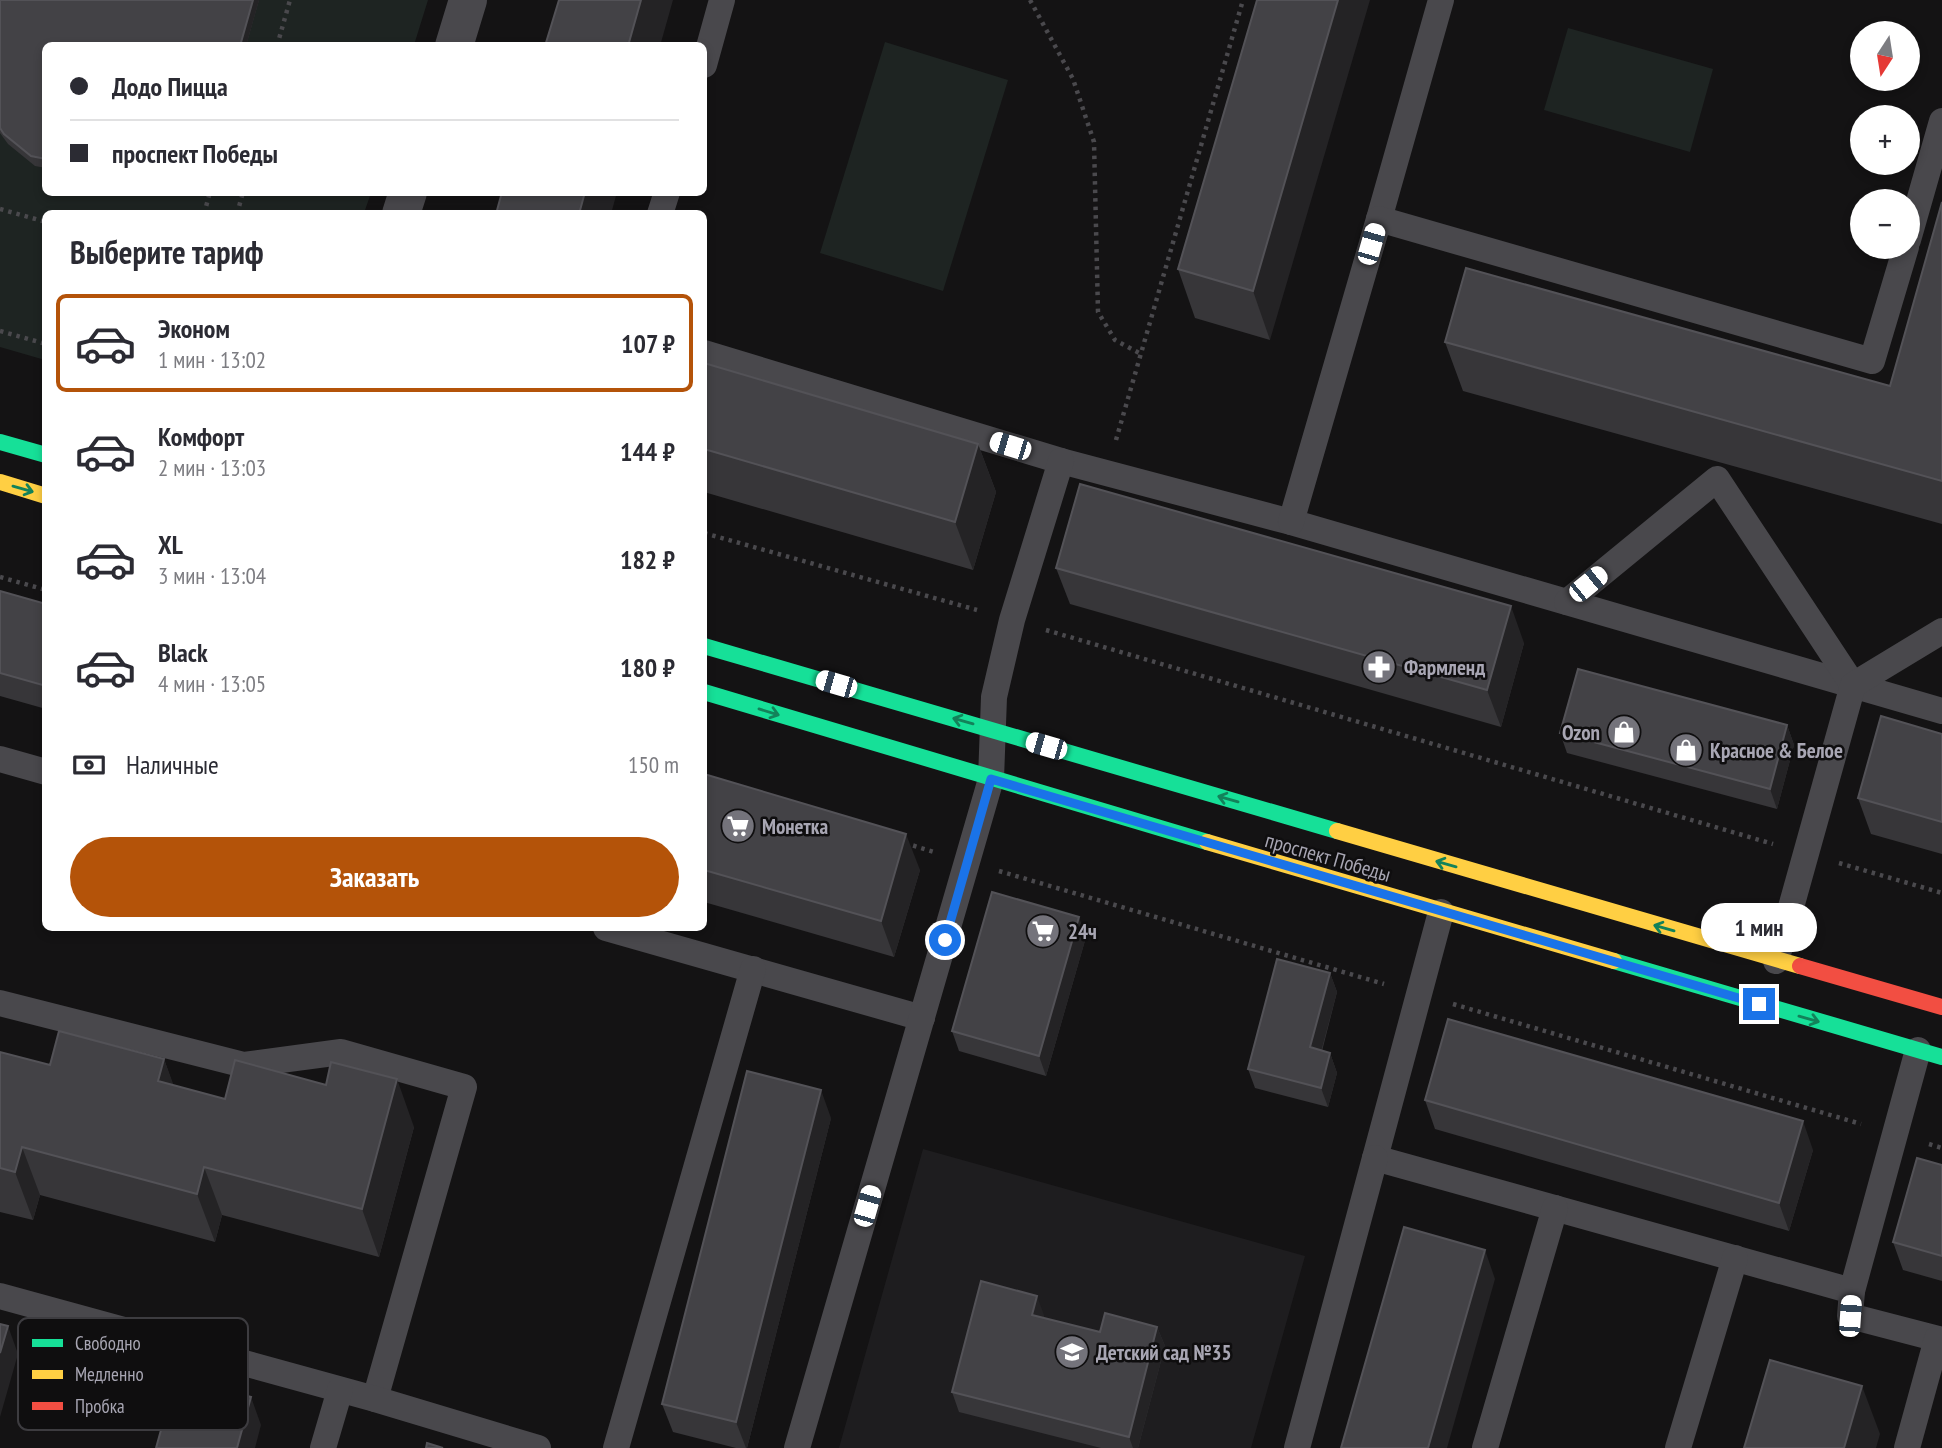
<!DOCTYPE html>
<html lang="ru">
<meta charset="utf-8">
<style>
:root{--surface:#fff;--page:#f2f2f3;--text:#2b2b33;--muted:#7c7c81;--line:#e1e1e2;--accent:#b45309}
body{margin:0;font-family:"PT Sans Narrow",sans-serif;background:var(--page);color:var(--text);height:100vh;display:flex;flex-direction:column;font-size:26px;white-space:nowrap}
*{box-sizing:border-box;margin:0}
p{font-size:23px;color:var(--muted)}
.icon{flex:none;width:38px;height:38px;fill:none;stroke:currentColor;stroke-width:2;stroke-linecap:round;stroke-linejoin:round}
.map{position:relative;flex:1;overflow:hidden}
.drawer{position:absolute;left:42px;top:210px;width:665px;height:721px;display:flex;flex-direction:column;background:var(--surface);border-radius:10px;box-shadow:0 4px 10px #0003}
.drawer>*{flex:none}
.guide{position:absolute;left:42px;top:42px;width:665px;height:154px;border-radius:10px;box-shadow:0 4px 10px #0003;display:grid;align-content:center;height:154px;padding:0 28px;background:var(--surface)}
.needle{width:46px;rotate:192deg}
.buttons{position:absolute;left:1850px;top:21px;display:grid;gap:14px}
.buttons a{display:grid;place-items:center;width:70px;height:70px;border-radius:50%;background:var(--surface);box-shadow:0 4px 10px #0003;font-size:35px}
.end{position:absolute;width:32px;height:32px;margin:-16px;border:9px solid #1a73e8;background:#fff;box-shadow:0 0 0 4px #fff}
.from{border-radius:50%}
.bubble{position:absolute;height:49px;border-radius:24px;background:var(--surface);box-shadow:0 4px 10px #0003;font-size:23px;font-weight:700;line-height:49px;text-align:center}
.car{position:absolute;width:21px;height:42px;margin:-21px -10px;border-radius:9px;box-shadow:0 0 5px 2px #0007;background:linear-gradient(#fff 24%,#345 0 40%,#fff 0 76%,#345 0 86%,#fff 0)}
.guide b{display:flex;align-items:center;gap:24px;height:66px;font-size:26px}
.guide b+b{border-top:2px solid var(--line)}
.guide i{width:18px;height:18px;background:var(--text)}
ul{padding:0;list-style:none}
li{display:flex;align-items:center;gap:21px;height:98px;margin:0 14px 10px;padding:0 14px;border:4px solid transparent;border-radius:10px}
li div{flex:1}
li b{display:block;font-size:26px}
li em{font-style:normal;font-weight:700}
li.selected{border-color:var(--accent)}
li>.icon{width:63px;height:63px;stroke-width:1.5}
h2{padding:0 28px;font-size:32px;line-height:84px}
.pay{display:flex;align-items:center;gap:18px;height:77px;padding:0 28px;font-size:26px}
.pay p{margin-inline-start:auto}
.cta{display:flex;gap:14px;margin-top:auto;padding:14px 28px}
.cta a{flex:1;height:80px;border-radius:42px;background:var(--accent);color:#fff;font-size:28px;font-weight:700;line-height:80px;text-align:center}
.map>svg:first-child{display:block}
.built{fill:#1e1d1f}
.green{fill:#1e2422}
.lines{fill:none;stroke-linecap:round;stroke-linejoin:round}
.path{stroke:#4a494d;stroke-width:4.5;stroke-dasharray:3.5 5;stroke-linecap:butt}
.lane{stroke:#49484c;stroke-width:26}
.street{stroke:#49484c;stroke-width:38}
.fast{stroke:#16e098;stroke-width:16}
.slow{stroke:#ffcf43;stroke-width:16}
.jam{stroke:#f24e42;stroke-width:16}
.wall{fill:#373639}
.shaded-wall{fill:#242325}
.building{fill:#434246;stroke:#535257;stroke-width:2}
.oneway{stroke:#13825a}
.route{stroke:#1a73e8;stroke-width:9}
.labels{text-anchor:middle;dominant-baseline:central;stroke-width:5;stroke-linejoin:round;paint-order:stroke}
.poi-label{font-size:21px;font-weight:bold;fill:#a8a6b3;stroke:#0f0e0f;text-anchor:start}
.street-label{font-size:21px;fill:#a8a6b3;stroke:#0f0e0f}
.key{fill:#0f0e0f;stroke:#3d3c40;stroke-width:2}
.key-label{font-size:19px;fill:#a8a6b3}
</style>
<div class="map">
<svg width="1942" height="1448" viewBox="0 0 1942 1448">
<rect width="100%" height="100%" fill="#141314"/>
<polygon class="built" points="923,1149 1305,1256 1251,1448 839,1448"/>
<g class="green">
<polygon points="0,0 428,0 414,45 46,46 46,192 371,193 364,213 46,214 45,360 0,347"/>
<polygon points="1568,28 1713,69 1690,152 1544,110"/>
<polygon points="885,42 1008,80 943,291 820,253"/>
</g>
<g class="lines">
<g class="path">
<polyline points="1030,0 1073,79 1094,142 1098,312 1115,340 1141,354"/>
<polyline points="277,46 290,0"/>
<polyline points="0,209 46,222"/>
<polyline points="204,214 210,192"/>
<polyline points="237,214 243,192"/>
<polyline points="0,331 46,344"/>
<polyline points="1116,440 1243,0"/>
<polyline points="704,533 977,610"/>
<polyline points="0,577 46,590"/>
<polyline points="1046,630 1773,844"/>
<polyline points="905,843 934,852"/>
<polyline points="1839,863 1942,893"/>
<polyline points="999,871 1384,984"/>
<polyline points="1453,1004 1861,1124"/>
<polyline points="1929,1144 1942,1148"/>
</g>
<g class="lane">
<polyline points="704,65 722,0"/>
<polyline points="660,214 667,192"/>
<polyline points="1379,219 1441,0"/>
<polyline points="1908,240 1942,121"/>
<polyline points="704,353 1061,461 1291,522 1942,711"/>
<polyline points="1291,522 1379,219 1872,361 1906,247"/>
<polyline points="1567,602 1717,479 1853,685"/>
<polyline points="0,759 46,772"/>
<polyline points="1441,912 1375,1158 1852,1291 1850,1316 1942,1340"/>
<polyline points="606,928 922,1018"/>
<polyline points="1776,961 1853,685 1942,631"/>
<polyline points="0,1003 244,1065 341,1052 464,1087 375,1399"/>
<polyline points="1852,1291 1918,1050"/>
<polyline points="0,1296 375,1399 538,1448"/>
<polyline points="323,1448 340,1390"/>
<polyline points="616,1448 753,969"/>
<polyline points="797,1448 991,779 994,697 1012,620 1061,461"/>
<polyline points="1297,1448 1375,1158"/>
<polyline points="1485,1448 1555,1208"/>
<polyline points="1678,1448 1735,1258"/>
<polyline points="1907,1448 1937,1339"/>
</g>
<g class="street">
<polyline points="454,46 468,0"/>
<polyline points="401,214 408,192"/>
</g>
<g class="fast">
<polyline points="0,442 46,455"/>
<polyline points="704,646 1337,831"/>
<polyline points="704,692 1207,842"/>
<polyline points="1614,961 1942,1057"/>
</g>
<g class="slow">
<polyline points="0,482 46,496"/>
<polyline points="1337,831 1800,966"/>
<polyline points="1207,842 1614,961"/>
</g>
<polyline class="jam" points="1800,966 1942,1007"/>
</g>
<g class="wall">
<polygon points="0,0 259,0 246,46 46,46 46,168 35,166 8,144 0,133"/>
<polygon points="1257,0 1270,340 1195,318 1178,269"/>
<polygon points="1942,202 1942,524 1463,391 1445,342 1890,386"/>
<polygon points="704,363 978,444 996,492 973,570 704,492"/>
<polygon points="1056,568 1524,643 1501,727 1070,604"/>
<polygon points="0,591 46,604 46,709 0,696"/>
<polygon points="1787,725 1794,745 1777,809 1567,753 1560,733"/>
<polygon points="1942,734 1942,854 1871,834 1858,798"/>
<polygon points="704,774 920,870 894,957 704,902"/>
<polygon points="1086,937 1046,1076 959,1051 952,1031"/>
<polygon points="1330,973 1337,992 1322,1051 1330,1053 1337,1073 1328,1107 1255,1088 1248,1069"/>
<polygon points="0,1052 50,1065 164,1059 173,1085 225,1099 414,1127 379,1257 222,1215 215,1242 40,1195 33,1220 0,1212"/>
<polygon points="1425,1100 1813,1150 1789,1231 1435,1129"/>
<polygon points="831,1118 747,1448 736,1448 673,1432 662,1404"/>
<polygon points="1942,1165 1942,1281 1903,1270 1893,1242"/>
<polygon points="1044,1315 1043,1318 1100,1332 1157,1327 1165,1346 1138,1448 1101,1448 959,1412 952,1392"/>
</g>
<g class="shaded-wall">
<polygon points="253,0 259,0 246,46 240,46"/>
<polygon points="641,0 673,0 660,46 628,46"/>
<polygon points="1338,0 1370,0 1270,340 1253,291"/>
<polygon points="585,192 617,192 611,214 579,214"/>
<polygon points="978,444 996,492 973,570 955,522"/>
<polygon points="1511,606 1524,643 1501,727 1487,690"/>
<polygon points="1787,725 1794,745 1777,809 1770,789"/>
<polygon points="906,834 920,870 894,957 881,921"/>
<polygon points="1079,917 1086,937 1046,1076 1039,1056"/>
<polygon points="1330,973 1337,992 1317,1067 1310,1047"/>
<polygon points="1330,1053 1337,1073 1328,1107 1321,1088"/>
<polygon points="164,1059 182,1108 158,1081"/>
<polygon points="397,1079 414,1127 379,1257 362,1209"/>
<polygon points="821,1090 831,1118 747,1448 746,1448 736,1422"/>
<polygon points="1803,1121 1813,1150 1789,1231 1779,1203"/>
<polygon points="22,1147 40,1195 33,1220 15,1172"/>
<polygon points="204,1167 222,1215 215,1242 197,1194"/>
<polygon points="1485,1250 1495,1279 1447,1448 1428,1448"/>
<polygon points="1037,1296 1044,1315 1039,1334 1032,1315"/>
<polygon points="8,1326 18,1354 0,1417 0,1353"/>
<polygon points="1157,1327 1165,1346 1138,1448 1133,1448 1129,1437"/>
<polygon points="1862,1386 1880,1434 1876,1448 1844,1448"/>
<polygon points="251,1397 261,1425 255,1448 237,1448"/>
</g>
<g class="building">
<polygon points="0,0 253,0 240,46 46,46 46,159 31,156 4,134 0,128"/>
<polygon points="559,0 641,0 628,46 545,46"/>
<polygon points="1257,0 1338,0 1253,291 1178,269"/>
<polygon points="502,192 585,192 579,214 496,214"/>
<polygon points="1942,202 1942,481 1445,342 1466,268 1890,386"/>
<polygon points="704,363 978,444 955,522 704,449"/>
<polygon points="1080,484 1511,606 1487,690 1056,568"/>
<polygon points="0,591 46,604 46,686 0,673"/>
<polygon points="1578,669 1787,725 1770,789 1560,733"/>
<polygon points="1881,716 1942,734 1942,822 1858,798"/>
<polygon points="704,774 906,834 881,921 704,870"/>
<polygon points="992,892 1079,917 1039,1056 952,1031"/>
<polygon points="1277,959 1330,973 1310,1047 1330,1053 1321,1088 1248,1069"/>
<polygon points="1448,1019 1803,1121 1779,1203 1425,1100"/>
<polygon points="59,1031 164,1059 158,1081 225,1099 235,1060 326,1085 331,1062 397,1079 362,1209 204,1167 197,1194 22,1147 15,1172 0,1168 0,1052 50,1065"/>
<polygon points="747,1071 821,1090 736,1422 662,1404"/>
<polygon points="1917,1158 1942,1165 1942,1256 1893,1242"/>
<polygon points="1404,1227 1485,1250 1428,1448 1341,1448"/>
<polygon points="981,1281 1037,1296 1032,1315 1100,1332 1105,1313 1157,1327 1129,1437 952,1392"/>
<polygon points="0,1324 8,1326 0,1353"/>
<polygon points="1770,1360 1862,1386 1844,1448 1744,1448"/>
<polygon points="176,1376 251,1397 237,1448 156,1448"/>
<polygon points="427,1443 443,1448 426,1448"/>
</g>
<defs><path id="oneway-shaft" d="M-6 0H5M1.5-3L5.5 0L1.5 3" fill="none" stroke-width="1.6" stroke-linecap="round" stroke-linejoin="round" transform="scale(1.75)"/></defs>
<g class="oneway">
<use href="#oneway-shaft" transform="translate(23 489) rotate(16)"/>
<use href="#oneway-shaft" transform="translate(769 712) rotate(17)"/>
<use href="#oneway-shaft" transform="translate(963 721) rotate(-164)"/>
<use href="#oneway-shaft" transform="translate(1228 799) rotate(-164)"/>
<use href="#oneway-shaft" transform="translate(1446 864) rotate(-164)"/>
<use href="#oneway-shaft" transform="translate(1664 928) rotate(-164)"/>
<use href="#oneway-shaft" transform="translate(1809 1019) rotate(16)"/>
</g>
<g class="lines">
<polyline class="route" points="945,940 991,779 1759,1004"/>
</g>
<defs>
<g id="pharmacy-disc" transform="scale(1.75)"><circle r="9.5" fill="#74737b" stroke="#0f0e0f"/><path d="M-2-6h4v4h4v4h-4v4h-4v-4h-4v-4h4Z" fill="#fff"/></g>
<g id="shop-disc" transform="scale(1.75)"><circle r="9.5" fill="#74737b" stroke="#0f0e0f"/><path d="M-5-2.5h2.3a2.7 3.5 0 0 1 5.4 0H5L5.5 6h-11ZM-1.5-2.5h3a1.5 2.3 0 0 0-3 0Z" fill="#fff"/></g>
<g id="supermarket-disc" transform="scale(1.75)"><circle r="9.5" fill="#74737b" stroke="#0f0e0f"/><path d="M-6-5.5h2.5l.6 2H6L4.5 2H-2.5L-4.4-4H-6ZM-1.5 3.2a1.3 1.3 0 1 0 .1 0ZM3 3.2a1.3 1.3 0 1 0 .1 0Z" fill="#fff"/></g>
<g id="school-disc" transform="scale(1.75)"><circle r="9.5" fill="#74737b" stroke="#0f0e0f"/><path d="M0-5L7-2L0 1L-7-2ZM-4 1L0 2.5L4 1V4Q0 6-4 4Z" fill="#fff"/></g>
</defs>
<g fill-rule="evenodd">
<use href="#pharmacy-disc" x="1379" y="667"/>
<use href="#shop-disc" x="1624" y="732"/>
<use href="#shop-disc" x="1686" y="750"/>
<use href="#supermarket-disc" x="738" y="826"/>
<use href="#supermarket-disc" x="1043" y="931"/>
<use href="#school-disc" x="1072" y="1352"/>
</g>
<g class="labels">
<g class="poi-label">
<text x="1404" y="667">Фармленд</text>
<text x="1600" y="732" text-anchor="end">Ozon</text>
<text x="1710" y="750">Красное &amp; Белое</text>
<text x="762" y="826">Монетка</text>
<text x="1068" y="931">24ч</text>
<text x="1096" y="1352">Детский сад №35</text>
</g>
<g class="street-label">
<text transform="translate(1328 857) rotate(16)">проспект Победы</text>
</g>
</g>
<rect x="18" y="1318" width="230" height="112" rx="10" class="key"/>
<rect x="32" y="1339" width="31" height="8" fill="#16e098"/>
<rect x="32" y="1370" width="31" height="9" fill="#ffcf43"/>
<rect x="32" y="1402" width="31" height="8" fill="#f24e42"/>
<g class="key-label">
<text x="75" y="1350">Свободно</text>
<text x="75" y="1381">Медленно</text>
<text x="75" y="1413">Пробка</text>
</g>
</svg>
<div class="buttons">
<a><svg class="needle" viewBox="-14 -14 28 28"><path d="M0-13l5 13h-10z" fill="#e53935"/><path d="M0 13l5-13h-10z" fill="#7c7c81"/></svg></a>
<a>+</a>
<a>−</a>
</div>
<i class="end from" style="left:945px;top:940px"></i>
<i class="end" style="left:1759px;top:1004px"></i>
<div class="bubble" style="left:1701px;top:903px;width:116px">1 мин</div>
<i class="car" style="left:1371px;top:244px;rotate:16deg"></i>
<i class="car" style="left:1010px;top:446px;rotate:287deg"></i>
<i class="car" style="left:1588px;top:584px;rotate:51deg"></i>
<i class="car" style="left:836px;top:684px;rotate:286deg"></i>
<i class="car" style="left:1046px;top:746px;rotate:286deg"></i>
<i class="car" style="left:867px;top:1206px;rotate:16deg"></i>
<i class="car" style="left:1850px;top:1316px;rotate:4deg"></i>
<div class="guide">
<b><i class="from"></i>Додо Пицца</b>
<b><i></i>проспект Победы</b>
</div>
<section class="drawer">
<h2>Выберите тариф</h2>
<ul>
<li class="selected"><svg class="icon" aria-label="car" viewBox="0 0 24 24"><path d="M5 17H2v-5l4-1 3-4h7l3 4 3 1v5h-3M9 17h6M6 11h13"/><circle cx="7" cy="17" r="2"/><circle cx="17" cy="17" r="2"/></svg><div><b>Эконом</b><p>1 мин · 13:02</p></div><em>107 ₽</em></li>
<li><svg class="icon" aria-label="car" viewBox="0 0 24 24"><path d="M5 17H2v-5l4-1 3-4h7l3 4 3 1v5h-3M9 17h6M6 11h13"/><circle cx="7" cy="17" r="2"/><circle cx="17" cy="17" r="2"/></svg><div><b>Комфорт</b><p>2 мин · 13:03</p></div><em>144 ₽</em></li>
<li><svg class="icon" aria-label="car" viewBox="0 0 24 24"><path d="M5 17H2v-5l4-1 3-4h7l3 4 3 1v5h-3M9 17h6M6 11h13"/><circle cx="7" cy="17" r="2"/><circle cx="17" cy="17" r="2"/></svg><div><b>XL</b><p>3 мин · 13:04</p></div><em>182 ₽</em></li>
<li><svg class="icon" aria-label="car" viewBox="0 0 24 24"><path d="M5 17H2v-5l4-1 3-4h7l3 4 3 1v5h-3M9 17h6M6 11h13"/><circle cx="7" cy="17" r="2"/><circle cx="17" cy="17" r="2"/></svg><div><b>Black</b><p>4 мин · 13:05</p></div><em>180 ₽</em></li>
</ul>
<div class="pay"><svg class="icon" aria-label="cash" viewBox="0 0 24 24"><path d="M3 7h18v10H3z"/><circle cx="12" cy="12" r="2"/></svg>Наличные<p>150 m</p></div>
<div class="cta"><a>Заказать</a></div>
</section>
</div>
